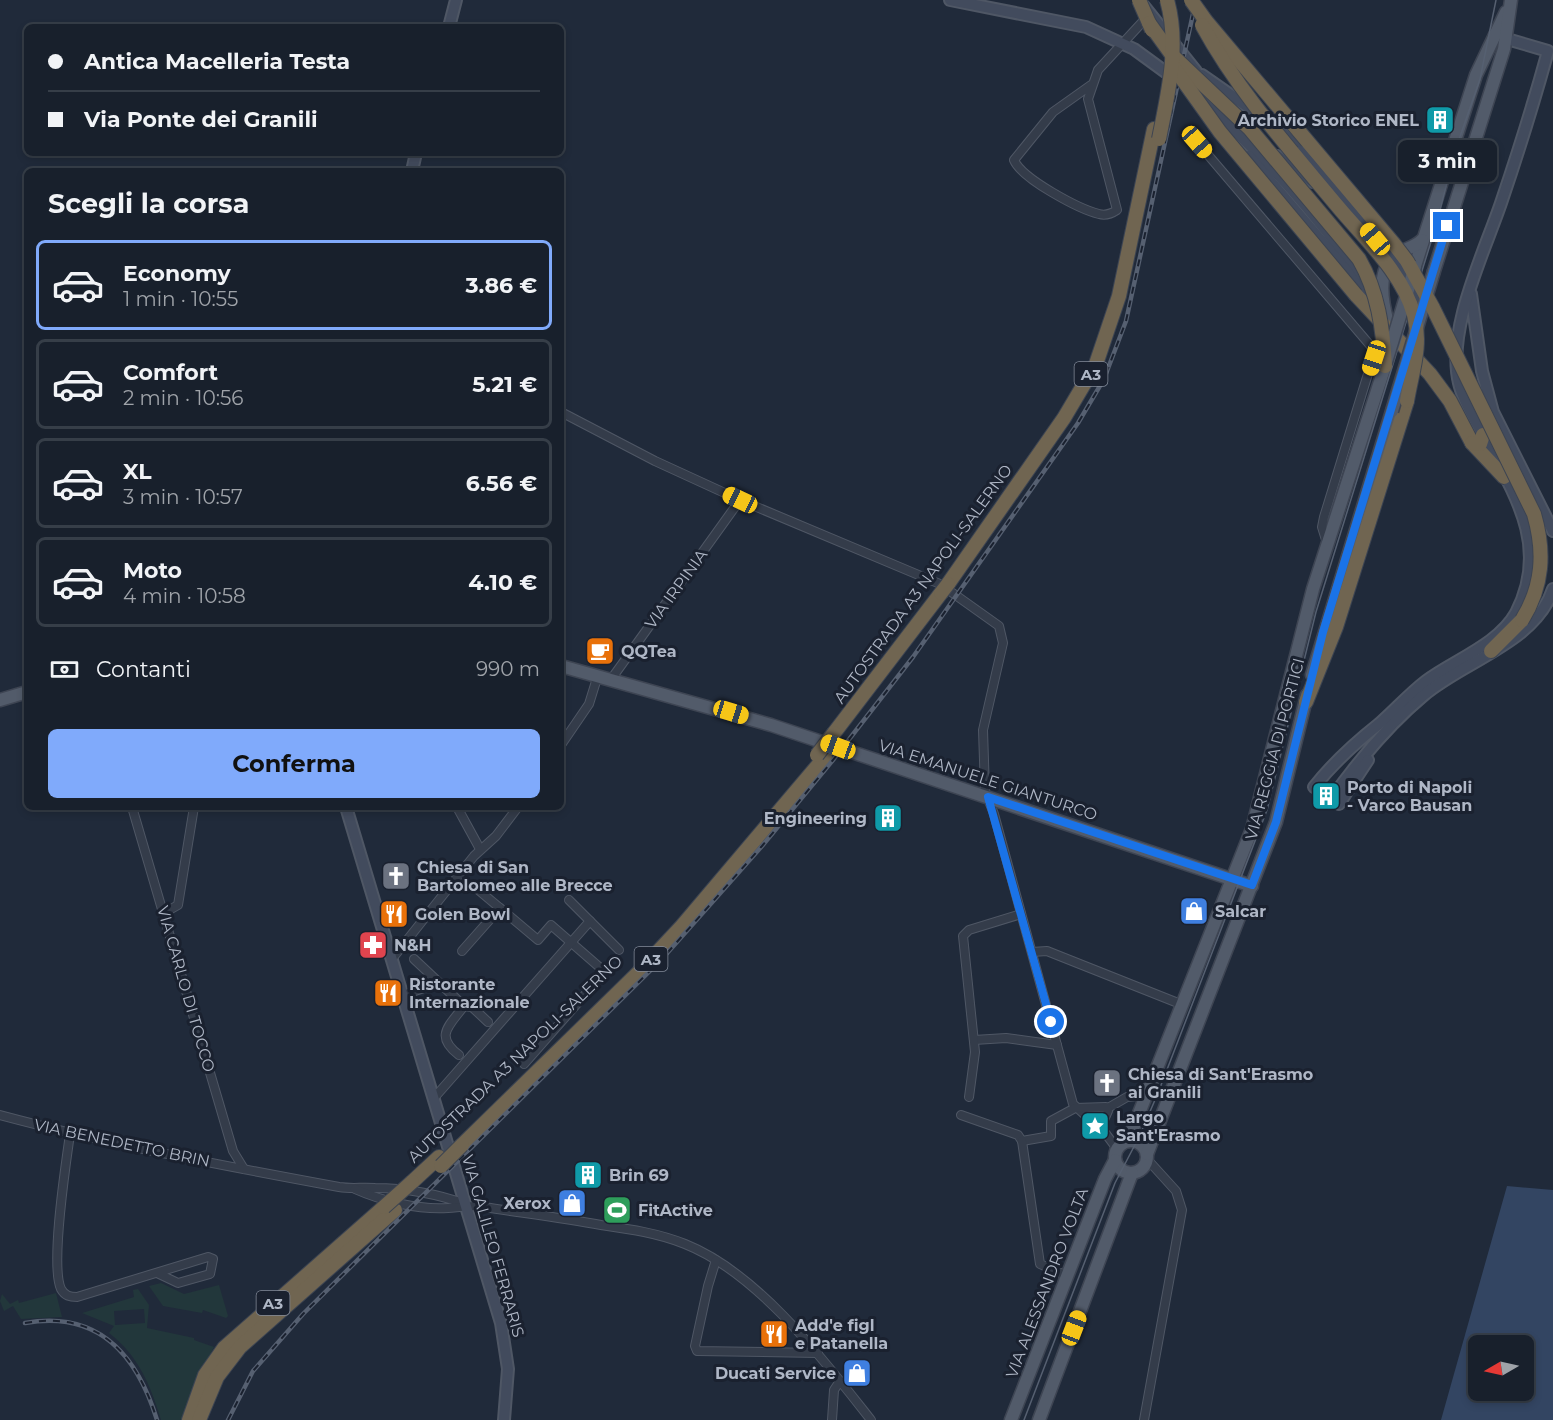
<!DOCTYPE html>
<html lang="it">
<meta charset="utf-8">
<style>
:root{--surface:#18202c;--page:#212834;--text:#f1f3f6;--muted:#9fa3a9;--line:#363e48;--accent:#80aafb}
body{margin:0;font-family:Montserrat,sans-serif;background:var(--page);color:var(--text);height:100vh;display:flex;flex-direction:column;font-size:22px;white-space:nowrap}
*{box-sizing:border-box;margin:0}
p{font-size:20px;color:var(--muted)}
.icon{flex:none;width:33px;height:33px;fill:none;stroke:currentColor;stroke-width:2;stroke-linecap:round;stroke-linejoin:round}
.map{position:relative;flex:1;overflow:hidden}
.details{position:absolute;left:24px;top:168px;width:540px;height:642px;display:flex;flex-direction:column;background:var(--surface);border-radius:9px;box-shadow:0 3px 9px #0003,0 0 0 2px var(--line)}
.details>*{flex:none}
.guide{position:absolute;left:24px;top:24px;width:540px;height:132px;border-radius:9px;box-shadow:0 3px 9px #0003,0 0 0 2px var(--line);display:grid;align-content:center;height:132px;padding:0 24px;background:var(--surface)}
.needle{width:39px;rotate:261deg}
.tools{position:absolute;left:1468px;top:1335px;display:grid;gap:12px}
.tools a{display:grid;place-items:center;width:66px;height:66px;border-radius:9px;background:var(--surface);box-shadow:0 3px 9px #0003,0 0 0 2px var(--line);font-size:30px}
.end{position:absolute;width:27px;height:27px;margin:-14px;border:8px solid #1a73e8;background:#fff;box-shadow:0 0 0 3px #fff}
.from{border-radius:50%}
.bubble{position:absolute;height:42px;border-radius:9px;background:var(--surface);box-shadow:0 3px 9px #0003,0 0 0 2px var(--line);font-size:20px;font-weight:700;line-height:42px;text-align:center}
.car{position:absolute;width:18px;height:36px;margin:-18px -9px;border-radius:8px;box-shadow:0 0 4px 2px #0007;background:linear-gradient(#f5c518 24%,#345 0 40%,#f5c518 0 76%,#345 0 86%,#f5c518 0)}
.guide b{display:flex;align-items:center;gap:21px;height:57px;font-size:22px}
.guide b+b{border-top:2px solid var(--line)}
.guide i{width:15px;height:15px;background:var(--text)}
ul{padding:0;list-style:none}
li{display:flex;align-items:center;gap:18px;height:90px;margin:0 12px 9px;padding:0 12px;border:3px solid var(--line);border-radius:9px}
li div{flex:1}
li b{display:block;font-size:22px}
li em{font-style:normal;font-weight:700}
li.on{border-color:var(--accent)}
li>.icon{width:54px;height:54px;stroke-width:1.5}
h2{padding:0 24px;font-size:27px;line-height:72px}
.pay{display:flex;align-items:center;gap:15px;height:66px;padding:0 24px;font-size:22px}
.pay p{margin-inline-start:auto}
.action{display:flex;gap:12px;margin-top:auto;padding:12px 24px}
.action a{flex:1;height:69px;border-radius:9px;background:var(--accent);color:#111;font-size:24px;font-weight:700;line-height:69px;text-align:center}
.map>svg:first-child{display:block}
.green{fill:#22373b;fill-rule:evenodd}
.water{fill:#334562;fill-rule:evenodd}
.lines{fill:none;stroke-linecap:round;stroke-linejoin:round}
.street-casing{stroke:#4f5765;stroke-width:10}
.secondary-casing{stroke:#4f5765;stroke-width:14}
.primary-casing{stroke:#3e4553;stroke-width:15}
.highway-casing{stroke:#3c4452;stroke-width:16}
.street{stroke:#343c4a;stroke-width:8}
.secondary{stroke:#424b5d;stroke-width:10}
.primary{stroke:#525b6a;stroke-width:12}
.highway{stroke:#706551;stroke-width:14}
.tram{stroke:#566071;stroke-width:1.5}
.rail-casing{stroke:#566071;stroke-width:4.5}
.rail{stroke:#1a212f;stroke-width:2;stroke-dasharray:7;stroke-linecap:butt}
.secondary-bridge-casing{stroke:#4f5765;stroke-width:14;stroke-linecap:butt}
.primary-bridge-casing{stroke:#3e4553;stroke-width:15;stroke-linecap:butt}
.highway-bridge-casing{stroke:#3c4452;stroke-width:16;stroke-linecap:butt}
.secondary-bridge{stroke:#424b5d;stroke-width:10}
.primary-bridge{stroke:#525b6a;stroke-width:12}
.highway-bridge{stroke:#706551;stroke-width:14}
.route{stroke:#1a73e8;stroke-width:8}
.labels{text-anchor:middle;dominant-baseline:central;stroke-width:6;stroke-linejoin:round;paint-order:stroke}
.shield{fill:#1a212f;stroke:#828a99;stroke-width:1.5}
.shield-label{font-size:15px;font-weight:bold;fill:#afb7c6}
.poi-label{font-size:16px;font-weight:bold;fill:#afb7c6;stroke:#1a212f;text-anchor:start}
.street-label{font-size:16px;fill:#afb7c6;stroke:#1a212f}
</style>
<div class="map">
<svg width="1553" height="1420" viewBox="0 0 1553 1420">
<rect width="100%" height="100%" fill="#202a3a"/>
<g class="green">
<polygon points="161,1283 184,1294 219,1285 228,1316 226,1318 203,1310 202,1313 163,1306 149,1286"/>
<path d="M138 1289 149 1305 147 1328 194 1338V1340L214 1347 189 1397 183 1420H161C151 1386 138 1355 109 1333L114 1326 82 1313 134 1297 133 1290ZM144 1309 145 1323 115 1325 114 1311Z"/>
<polygon points="56,1293 62,1317 21,1319 13,1306 4,1311 0,1301 2,1294 10,1304 18,1300 19,1303"/>
</g>
<path class="water" d="M1507 1186 1553 1190V1420H1441ZM1479 1346H1524V1390H1479Z"/>
<g class="lines">
<g class="street-casing">
<g id="street">
<path d="M1091 85 1053 112 1014 160C1022 179 1079 209 1099 214 1106 216 1111 214 1117 210L1088 99 1098 70 1147 17"/>
<polyline points="1197,142 1375,351 1324,517 1322,527 1327,543"/>
<polyline points="561,412 655,461 740,500 940,584 999,626 1003,643 983,730 985,791 994,814 1073,1104 1106,1134 1117,1149"/>
<polyline points="612,678 740,500"/>
<polyline points="561,745 589,704 598,675"/>
<polyline points="132,807 233,1151 244,1169"/>
<polyline points="457,807 480,849"/>
<polyline points="476,888 538,940 551,925 605,972 524,1064"/>
<polyline points="569,900 590,921"/>
<polyline points="164,913 178,905 194,807"/>
<polyline points="462,951 500,908"/>
<polyline points="1032,952 1047,951 1183,1005"/>
<polyline points="392,959 474,856 496,836 518,807"/>
<polyline points="414,959 464,1006 472,1007 488,1022"/>
<polyline points="403,995 439,983"/>
<polyline points="974,1040 1006,1038 1057,1045"/>
<path d="M459 1055C434 1036 449 1026 464 1006"/>
<polyline points="969,1097 975,1052 963,936 969,930 1021,914"/>
<polyline points="434,1098 590,921 619,950"/>
<polyline points="1108,1108 1127,1097 1147,1095"/>
<path d="M0 1115C112 1145 225 1166 339 1187 352 1189 362 1187 375 1188 404 1188 438 1194 465 1204"/>
<polyline points="961,1115 1018,1135 1022,1141 1051,1136 1051,1121 1075,1108 1106,1107 1108,1111 1100,1129"/>
<path d="M70 1134C66 1163 50 1265 61 1289 65 1296 70 1297 77 1297L208 1257 213 1259 210 1274 178 1283 159 1274"/>
<polyline points="1022,1141 1040,1264 1067,1276"/>
<path d="M355 1189C382 1201 418 1210 448 1208 461 1207 470 1205 484 1207 523 1213 562 1218 601 1225 629 1229 658 1233 685 1244 758 1273 823 1359 871 1420"/>
<polyline points="716,1260 708,1286 695,1346 697,1351 818,1353"/>
<polyline points="832,1420 834,1390 840,1381"/>
<polyline points="1144,1420 1182,1210 1176,1191 1147,1159"/>
</g>
</g>
<g class="secondary-casing">
<g id="secondary">
<polyline points="950,0 1086,27 1134,49 1175,79"/>
<polyline points="1144,6 1196,71"/>
<polyline points="449,27 456,0"/>
<polyline points="1202,75 1258,114"/>
<path d="M1201 101C1264 153 1319 218 1367 285"/>
<polyline points="1280,130 1301,151"/>
<polyline points="1249,156 1347,271 1366,299"/>
<polyline points="1277,156 1313,182"/>
<polyline points="412,171 416,153"/>
<polyline points="1471,294 1482,371 1493,412 1553,531"/>
<path d="M1314 787C1333 763 1355 743 1379 724 1395 710 1409 694 1426 681 1454 660 1498 645 1516 613 1553 542 1509 486 1477 424 1470 411 1462 397 1459 383 1446 330 1484 253 1501 203 1518 153 1534 102 1548 51L1507 39"/>
<path d="M1332 798C1359 760 1388 725 1424 695 1464 661 1536 642 1553 589"/>
<polyline points="1339,804 1368,760"/>
<polyline points="346,807 501,1323 508,1369 504,1420"/>
</g>
</g>
<g class="primary-casing">
<g id="primary">
<polyline points="1415,266 1476,75 1506,12"/>
<polyline points="1434,271 1504,49 1511,0"/>
<path d="M1388 323C1382 302 1376 269 1397 254 1406 248 1414 248 1422 240"/>
<polyline points="561,666 771,725 1252,886"/>
<polyline points="1312,675 1392,411"/>
<polyline points="0,700 27,692"/>
<polyline points="1128,1141 1252,829 1313,589 1385,366"/>
<circle cx="1131" cy="1157" r="16"/>
<polyline points="1147,1154 1276,822 1307,695"/>
<polyline points="1011,1420 1105,1179 1115,1160"/>
<polyline points="1039,1420 1132,1173"/>
</g>
</g>
<g class="highway-casing">
<g id="highway">
<polyline points="1356,295 1430,374 1450,401 1472,443 1504,477"/>
<polyline points="1472,443 1480,444 1483,435"/>
<polyline points="948,584 1064,418 1096,364 1119,296 1154,129"/>
<polyline points="1491,651 1522,620"/>
<polyline points="1306,702 1336,627 1407,401"/>
<polyline points="834,733 941,593"/>
<polyline points="462,1145 638,973 682,926 825,757"/>
<polyline points="412,1182 439,1157"/>
<polyline points="189,1420 205,1375 224,1348 384,1207"/>
<polyline points="199,1420 217,1377 240,1347 395,1210"/>
</g>
</g>
<use href="#street" class="street"/>
<use href="#secondary" class="secondary"/>
<use href="#primary" class="primary"/>
<use href="#highway" class="highway"/>
<polyline class="tram" points="1024,1420 1115,1183 1139,1137 1158,1093 1267,810 1316,612 1435,229 1456,148 1480,79 1496,0"/>
<g class="rail-casing">
<g id="rail">
<path d="M25 1323C99 1310 137 1355 157 1420"/>
<polyline points="228,1420 253,1371 303,1314 661,960 762,846 833,760 913,657 1078,423 1104,379 1126,321 1196,0"/>
</g>
</g>
<use href="#rail" class="rail"/>
<g class="secondary-bridge-casing">
<path id="secondary-bridge" d="M1301 151C1341 196 1408 257 1420 316"/>
</g>
<g class="primary-bridge-casing">
<g id="primary-bridge">
<polyline points="1386,362 1415,267"/>
<polyline points="1392,411 1434,271"/>
</g>
</g>
<g class="highway-bridge-casing">
<g id="highway-bridge">
<polyline points="1139,0 1152,30"/>
<path d="M1191 0 1206 21 1394 244 1407 261 1433 308 1534 514C1545 552 1543 586 1522 620"/>
<path d="M1149 23 1172 55 1250 129 1359 259C1378 292 1383 328 1385 366"/>
<path d="M1202 25C1239 93 1290 149 1339 208 1366 240 1403 274 1414 315 1422 346 1412 371 1407 401"/>
<polyline points="1172,65 1220,132 1356,295"/>
<path d="M1159 139C1168 93 1180 46 1167 0"/>
<polyline points="941,593 948,584"/>
<polyline points="817,755 834,733"/>
<polyline points="441,1166 462,1145"/>
<polyline points="384,1207 412,1182"/>
</g>
</g>
<use href="#secondary-bridge" class="secondary-bridge"/>
<use href="#primary-bridge" class="primary-bridge"/>
<use href="#highway-bridge" class="highway-bridge"/>
</g>
<g class="lines">
<polyline class="route" points="1051,1022 988,797 1252,885 1276,822 1323,632 1447,226"/>
</g>
<defs>
<g id="building-square" transform="scale(1.5)"><rect x="-9" y="-9" width="18" height="18" rx="4" fill="#0f9aa8" stroke="#1a212f"/><path d="M-4-6H4V6H1V3H-1V6H-4ZM-2.5-4.3h1.7v1.8h-1.7ZM.8-4.3h1.7v1.8H.8ZM-2.5-1h1.7V.8h-1.7ZM.8-1h1.7V.8H.8Z" fill="#fff"/></g>
<g id="cafe-square" transform="scale(1.5)"><rect x="-9" y="-9" width="18" height="18" rx="4" fill="#e8710a" stroke="#1a212f"/><path d="M-5.5-4.5H6V0H3Q3 3.5 0 3.5H-2.5Q-5.5 3.5-5.5 0ZM3-3.2v2h1.7v-2ZM-6 4.5H4V6H-6Z" fill="#fff"/></g>
<g id="church-square" transform="scale(1.5)"><rect x="-9" y="-9" width="18" height="18" rx="4" fill="#6b7280" stroke="#1a212f"/><path d="M-1.2-6h2.4v3.5h3.3v2.4h-3.3V6h-2.4V-.1h-3.3v-2.4h3.3Z" fill="#fff"/></g>
<g id="shop-square" transform="scale(1.5)"><rect x="-9" y="-9" width="18" height="18" rx="4" fill="#3f7fe0" stroke="#1a212f"/><path d="M-5-2.5h2.3a2.7 3.5 0 0 1 5.4 0H5L5.5 6h-11ZM-1.5-2.5h3a1.5 2.3 0 0 0-3 0Z" fill="#fff"/></g>
<g id="restaurant-square" transform="scale(1.5)"><rect x="-9" y="-9" width="18" height="18" rx="4" fill="#e8710a" stroke="#1a212f"/><path d="M-5-6h1v4h1v-4h1v4h1v-4h1v5L-1.5 .5V6h-2V.5L-5-1ZM5-6V6H3V1.5H1.5Q1.5-4 5-6Z" fill="#fff"/></g>
<g id="pharmacy-square" transform="scale(1.5)"><rect x="-9" y="-9" width="18" height="18" rx="4" fill="#e0444e" stroke="#1a212f"/><path d="M-2-6h4v4h4v4h-4v4h-4v-4h-4v-4h4Z" fill="#fff"/></g>
<g id="sight-square" transform="scale(1.5)"><rect x="-9" y="-9" width="18" height="18" rx="4" fill="#0f9aa8" stroke="#1a212f"/><path d="M0-6L1.8-2.2L6-1.7L2.9 1.2L3.7 5.4L0 3.3L-3.7 5.4L-2.9 1.2L-6-1.7L-1.8-2.2Z" fill="#fff"/></g>
<g id="stadium-square" transform="scale(1.5)"><rect x="-9" y="-9" width="18" height="18" rx="4" fill="#2e9e5b" stroke="#1a212f"/><path d="M0-5a6.5 5 0 1 0 0 10a6.5 5 0 1 0 0-10ZM-3.5-1.8h7v3.6h-7Z" fill="#fff"/></g>
</defs>
<g fill-rule="evenodd">
<use href="#building-square" x="1440" y="120"/>
<use href="#cafe-square" x="600" y="651"/>
<use href="#building-square" x="1326" y="796"/>
<use href="#building-square" x="888" y="818"/>
<use href="#church-square" x="396" y="876"/>
<use href="#shop-square" x="1194" y="911"/>
<use href="#restaurant-square" x="394" y="914"/>
<use href="#pharmacy-square" x="373" y="945"/>
<use href="#restaurant-square" x="388" y="993"/>
<use href="#church-square" x="1107" y="1083"/>
<use href="#sight-square" x="1095" y="1126"/>
<use href="#building-square" x="588" y="1175"/>
<use href="#shop-square" x="572" y="1203"/>
<use href="#stadium-square" x="617" y="1210"/>
<use href="#restaurant-square" x="774" y="1334"/>
<use href="#shop-square" x="857" y="1373"/>
</g>
<g class="labels">
<g class="shield">
<rect x="1074.5" y="362" width="33" height="24" rx="4.5"/>
<rect x="634.5" y="947" width="33" height="24" rx="4.5"/>
<rect x="256.5" y="1291" width="33" height="24" rx="4.5"/>
</g>
<g class="shield-label">
<text x="1091" y="374">A3</text>
<text x="651" y="959">A3</text>
<text x="273" y="1303">A3</text>
</g>
<g class="poi-label">
<text x="1419" y="120" text-anchor="end">Archivio Storico ENEL</text>
<text x="621" y="651">QQTea</text>
<text x="1347" y="787">Porto di Napoli<tspan x="1347" dy="18">- Varco Bausan</tspan></text>
<text x="867" y="818" text-anchor="end">Engineering</text>
<text x="417" y="867">Chiesa di San<tspan x="417" dy="18">Bartolomeo alle Brecce</tspan></text>
<text x="1215" y="911">Salcar</text>
<text x="415" y="914">Golen Bowl</text>
<text x="394" y="945">N&amp;H</text>
<text x="409" y="984">Ristorante<tspan x="409" dy="18">Internazionale</tspan></text>
<text x="1128" y="1074">Chiesa di Sant'Erasmo<tspan x="1128" dy="18">ai Granili</tspan></text>
<text x="1116" y="1117">Largo<tspan x="1116" dy="18">Sant'Erasmo</tspan></text>
<text x="609" y="1175">Brin 69</text>
<text x="551" y="1203" text-anchor="end">Xerox</text>
<text x="638" y="1210">FitActive</text>
<text x="795" y="1325">Add'e figl<tspan x="795" dy="18">e Patanella</tspan></text>
<text x="836" y="1373" text-anchor="end">Ducati Service</text>
</g>
<g class="street-label">
<text transform="translate(923 584) rotate(-54)">AUTOSTRADA A3 NAPOLI-SALERNO</text>
<text transform="translate(676 589) rotate(-54)">VIA IRPINIA</text>
<text transform="translate(1275 749) rotate(-75)">VIA REGGIA DI PORTICI</text>
<text transform="translate(988 780) rotate(18)">VIA EMANUELE GIANTURCO</text>
<text transform="translate(186 989) rotate(74)">VIA CARLO DI TOCCO</text>
<text transform="translate(515 1059) rotate(-44)">AUTOSTRADA A3 NAPOLI-SALERNO</text>
<text transform="translate(122 1143) rotate(12)">VIA BENEDETTO BRIN</text>
<text transform="translate(493 1246) rotate(74)">VIA GALILEO FERRARIS</text>
<text transform="translate(1047 1283) rotate(-69)">VIA ALESSANDRO VOLTA</text>
</g>
</g>
</svg>
<div class="tools">
<a><svg class="needle" viewBox="-14 -14 28 28"><path d="M0-13l5 13h-10z" fill="#e53935"/><path d="M0 13l5-13h-10z" fill="#9fa3a9"/></svg></a>
</div>
<i class="end from" style="left:1051px;top:1022px"></i>
<i class="end" style="left:1447px;top:226px"></i>
<div class="bubble" style="left:1398px;top:140px;width:99px">3 min</div>
<i class="car" style="left:1197px;top:142px;rotate:139deg"></i>
<i class="car" style="left:1375px;top:239px;rotate:320deg"></i>
<i class="car" style="left:1374px;top:358px;rotate:198deg"></i>
<i class="car" style="left:740px;top:500px;rotate:295deg"></i>
<i class="car" style="left:731px;top:712px;rotate:107deg"></i>
<i class="car" style="left:838px;top:747px;rotate:290deg"></i>
<i class="car" style="left:1074px;top:1328px;rotate:21deg"></i>
<div class="guide">
<b><i class="from"></i>Antica Macelleria Testa</b>
<b><i></i>Via Ponte dei Granili</b>
</div>
<section class="details">
<h2>Scegli la corsa</h2>
<ul>
<li class="on"><svg class="icon" aria-label="car" viewBox="0 0 24 24"><path d="M5 17H2v-5l4-1 3-4h7l3 4 3 1v5h-3M9 17h6M6 11h13"/><circle cx="7" cy="17" r="2"/><circle cx="17" cy="17" r="2"/></svg><div><b>Economy</b><p>1 min · 10:55</p></div><em>3.86 €</em></li>
<li><svg class="icon" aria-label="car" viewBox="0 0 24 24"><path d="M5 17H2v-5l4-1 3-4h7l3 4 3 1v5h-3M9 17h6M6 11h13"/><circle cx="7" cy="17" r="2"/><circle cx="17" cy="17" r="2"/></svg><div><b>Comfort</b><p>2 min · 10:56</p></div><em>5.21 €</em></li>
<li><svg class="icon" aria-label="car" viewBox="0 0 24 24"><path d="M5 17H2v-5l4-1 3-4h7l3 4 3 1v5h-3M9 17h6M6 11h13"/><circle cx="7" cy="17" r="2"/><circle cx="17" cy="17" r="2"/></svg><div><b>XL</b><p>3 min · 10:57</p></div><em>6.56 €</em></li>
<li><svg class="icon" aria-label="car" viewBox="0 0 24 24"><path d="M5 17H2v-5l4-1 3-4h7l3 4 3 1v5h-3M9 17h6M6 11h13"/><circle cx="7" cy="17" r="2"/><circle cx="17" cy="17" r="2"/></svg><div><b>Moto</b><p>4 min · 10:58</p></div><em>4.10 €</em></li>
</ul>
<div class="pay"><svg class="icon" aria-label="cash" viewBox="0 0 24 24"><path d="M3 7h18v10H3z"/><circle cx="12" cy="12" r="2"/></svg>Contanti<p>990 m</p></div>
<div class="action"><a>Conferma</a></div>
</section>
</div>
